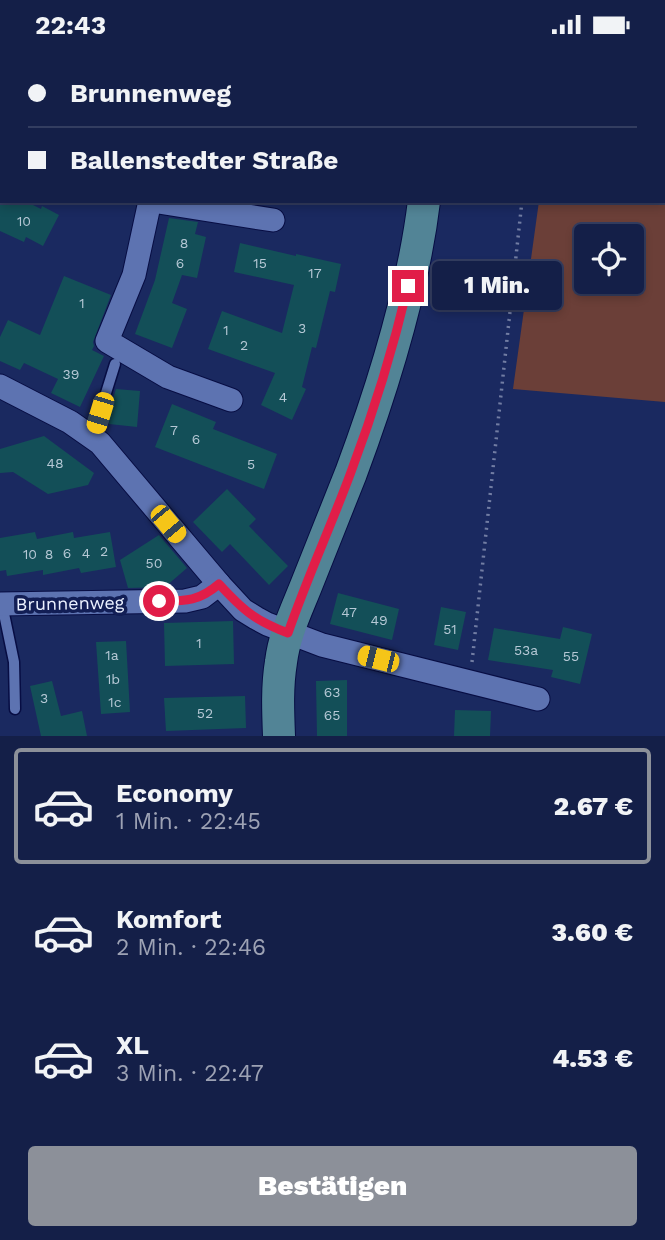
<!DOCTYPE html>
<html lang="de">
<meta charset="utf-8">
<style>
:root{--surface:#141f48;--page:#212c52;--text:#f1f3f6;--muted:#9da2b4;--line:#333d60;--accent:#8c9099}
body{margin:0;font-family:"Work Sans",sans-serif;background:var(--page);color:var(--text);height:100vh;display:flex;flex-direction:column;font-size:26px;white-space:nowrap}
*{box-sizing:border-box;margin:0}
p{font-size:23px;color:var(--muted)}
.icon{flex:none;width:38px;height:38px;fill:none;stroke:currentColor;stroke-width:2;stroke-linecap:round;stroke-linejoin:round}
.map{position:relative;height:687px;overflow:hidden}
.drawer{display:flex;flex-direction:column;background:var(--surface);flex:1}
.drawer>*{flex:none}
.hud{position:absolute;left:0px;top:0px;width:665px;height:154px;box-shadow:0 4px 10px #0003,0 0 0 2px var(--line);display:grid;align-content:center;height:154px;padding:0 28px;background:var(--surface)}
.buttons{position:absolute;left:574px;top:175px;display:grid;gap:14px}
.buttons a{display:grid;place-items:center;width:70px;height:70px;border-radius:7px;background:var(--surface);box-shadow:0 4px 10px #0003,0 0 0 2px var(--line);font-size:35px}
.end{position:absolute;width:32px;height:32px;margin:-16px;border:9px solid #e11d48;background:#fff;box-shadow:0 0 0 4px #fff}
.from{border-radius:50%}
.bubble{position:absolute;height:49px;border-radius:7px;background:var(--surface);box-shadow:0 4px 10px #0003,0 0 0 2px var(--line);font-size:23px;font-weight:800;line-height:49px;text-align:center}
.car{position:absolute;width:21px;height:42px;margin:-21px -10px;border-radius:9px;box-shadow:0 0 5px 2px #0007;background:linear-gradient(#f5c518 24%,#345 0 40%,#f5c518 0 76%,#345 0 86%,#f5c518 0)}
.hud b{display:flex;align-items:center;gap:24px;height:66px;font-size:26px}
.hud b+b{border-top:2px solid var(--line)}
.hud i{width:18px;height:18px;background:var(--text)}
ul{padding:12px 0 0;list-style:none}
li{display:flex;align-items:center;gap:21px;height:116px;margin:0 14px 10px;padding:0 14px;border:4px solid transparent;border-radius:7px}
li div{flex:1}
li b{display:block;font-size:26px}
li em{font-style:normal;font-weight:800}
li.active{border-color:var(--accent)}
li>.icon{width:63px;height:63px;stroke-width:1.5}
.cta{display:flex;gap:14px;margin-top:auto;padding:14px 28px}
.cta a{flex:1;height:80px;border-radius:7px;background:var(--accent);color:#fff;font-size:28px;font-weight:800;line-height:80px;text-align:center}
.status{display:flex;justify-content:space-between;align-items:center;height:49px;padding:0 35px;background:var(--surface);direction:ltr}
.status svg{height:19px;fill:currentColor}
.map>svg:first-child{display:block}
.green{fill:#6b3f38;fill-rule:evenodd}
.building{fill:#134f58}
.lines{fill:none;stroke-linecap:round;stroke-linejoin:round}
.lane-casing{stroke:#070d43;stroke-width:13}
.street-casing{stroke:#070d43;stroke-width:25}
.secondary-casing{stroke:#070d43;stroke-width:34}
.path{stroke:#727da3;stroke-width:3.5;stroke-dasharray:2 5;stroke-linecap:butt}
.lane{stroke:#5d73b1;stroke-width:10}
.street{stroke:#5d73b1;stroke-width:23}
.secondary{stroke:#528496;stroke-width:32}
.route{stroke:#e11d48;stroke-width:9}
.labels{text-anchor:middle;dominant-baseline:central;stroke-width:7;stroke-linejoin:round;paint-order:stroke}
.number-label{font-size:14px;fill:#b5c8d5}
.street-label{font-size:18px;fill:#ebf1ff;stroke:#121e55}
</style>
<div class="status"><b>22:43</b><svg viewBox="0 0 49 12"><path d="M0 12V9h3v3zM5 12V6h3v6zM10 12V3h3v9zM15 12V0h3v12zM26 1h20v11H26zM47 4h2v5h-2z"/></svg></div>
<div class="map">
<svg width="665" height="687" viewBox="0 0 665 687">
<rect width="100%" height="100%" fill="#1a2960"/>
<path class="green" d="M561 0H665V353L513 340 539 152H663V2H560ZM586 187H632V233H586Z"/>
<g class="building">
<polygon points="0,152 25,152 41,160 42,157 59,166 43,197 26,188 24,193 0,182"/>
<polygon points="169,169 198,173 195,185 206,188 197,229 182,226 172,254 187,260 172,299 135,285 155,231"/>
<polygon points="240,194 296,207 296,205 341,215 335,243 330,242 316,299 312,298 302,338 306,340 292,371 261,356 275,324 208,300 222,262 282,284 294,236 234,223"/>
<polygon points="64,227 111,246 93,293 94,297 92,301 104,307 80,358 51,344 58,330 24,314 20,321 0,312 0,288 8,271 40,286"/>
<polygon points="116,340 140,342 137,378 109,375 111,356"/>
<polygon points="172,355 216,373 213,380 277,405 264,440 155,398"/>
<polygon points="44,387 94,424 88,436 48,445 13,423 0,424 0,400"/>
<polygon points="227,440 256,470 249,477 288,517 269,536 230,495 222,503 193,473"/>
<polygon points="35,483 37,490 73,483 74,489 110,483 116,518 81,524 79,519 43,526 43,521 7,527 6,521 0,522 0,489"/>
<polygon points="159,486 187,519 165,538 128,539 120,511"/>
<polygon points="338,544 399,560 392,591 330,575"/>
<polygon points="441,558 466,563 458,601 434,596"/>
<polygon points="233,572 234,615 165,617 164,574"/>
<polygon points="563,578 592,585 580,635 551,628 553,621 488,611 494,579 560,590"/>
<polygon points="126,592 130,663 101,665 96,593"/>
<polygon points="347,631 347,687 317,687 316,632"/>
<polygon points="52,632 61,667 82,662 87,687 41,687 30,637"/>
<polygon points="245,647 246,679 166,682 164,649"/>
<polygon points="455,661 491,662 490,687 454,687"/>
</g>
<g class="lines">
<g class="lane-casing">
<g id="lane">
<polyline points="92,389 115,315"/>
<polyline points="2,555 14,613 15,660"/>
</g>
</g>
<g class="street-casing">
<g id="street">
<polyline points="151,0 151,2"/>
<polyline points="184,2 198,0"/>
<polyline points="0,111 2,112"/>
<polyline points="150,152 134,226 107,292 168,328 231,351"/>
<polyline points="152,152 273,171"/>
<polyline points="0,337 70,373 100,394 219,535 243,561 256,569 267,575 322,596 538,650"/>
<polyline points="0,555 185,552 202,548 219,535"/>
</g>
</g>
<g class="secondary-casing">
<g id="secondary">
<polyline points="438,2 438,0"/>
<path d="M279 687C278 662 277 637 281 613 284 587 296 562 306 537 321 499 336 462 351 424 383 338 413 243 424 152"/>
</g>
</g>
<g class="path">
<polyline points="541,2 541,0"/>
<polyline points="472,613 522,152"/>
</g>
<use href="#lane" class="lane"/>
<use href="#street" class="street"/>
<use href="#secondary" class="secondary"/>
</g>
<g class="lines">
<path class="route" d="M159 552C185 552 198 553 219 535 243 561 254 571 288 584 307 529 331 477 351 423 374 362 393 300 408 237"/>
</g>
<g class="labels">
<g class="number-label">
<text x="24" y="172">10</text>
<text x="184" y="194">8</text>
<text x="180" y="214">6</text>
<text x="260" y="214">15</text>
<text x="315" y="224">17</text>
<text x="82" y="254">1</text>
<text x="302" y="279">3</text>
<text x="226" y="281">1</text>
<text x="244" y="296">2</text>
<text x="71" y="325">39</text>
<text x="283" y="348">4</text>
<text x="174" y="381">7</text>
<text x="196" y="390">6</text>
<text x="55" y="414">48</text>
<text x="251" y="415">5</text>
<text x="104" y="502">2</text>
<text x="67" y="504">6</text>
<text x="86" y="504">4</text>
<text x="30" y="505">10</text>
<text x="49" y="505">8</text>
<text x="154" y="514">50</text>
<text x="349" y="563">47</text>
<text x="379" y="571">49</text>
<text x="450" y="580">51</text>
<text x="199" y="594">1</text>
<text x="526" y="601">53a</text>
<text x="112" y="606">1a</text>
<text x="571" y="607">55</text>
<text x="113" y="630">1b</text>
<text x="332" y="643">63</text>
<text x="44" y="649">3</text>
<text x="115" y="653">1c</text>
<text x="205" y="664">52</text>
<text x="332" y="666">65</text>
</g>
<g class="street-label">
<text transform="translate(70 554) rotate(-1)">Brunnenweg</text>
</g>
</g>
</svg>
<div class="buttons">
<a><svg class="icon" aria-label="locate" viewBox="0 0 24 24"><circle cx="12" cy="12" r="6"/><path d="M12 2v4M12 18v4M2 12h4M18 12h4"/></svg></a>
</div>
<i class="end from" style="left:159px;top:552px"></i>
<i class="end" style="left:408px;top:237px"></i>
<div class="bubble" style="left:432px;top:212px;width:130px">1 Min.</div>
<i class="car" style="left:100px;top:364px;rotate:197deg"></i>
<i class="car" style="left:168px;top:475px;rotate:140deg"></i>
<i class="car" style="left:378px;top:610px;rotate:284deg"></i>
<div class="hud">
<b><i class="from"></i>Brunnenweg</b>
<b><i></i>Ballenstedter Straße</b>
</div>
</div>
<section class="drawer">
<ul>
<li class="active"><svg class="icon" aria-label="car" viewBox="0 0 24 24"><path d="M5 17H2v-5l4-1 3-4h7l3 4 3 1v5h-3M9 17h6M6 11h13"/><circle cx="7" cy="17" r="2"/><circle cx="17" cy="17" r="2"/></svg><div><b>Economy</b><p>1 Min. · 22:45</p></div><em>2.67 €</em></li>
<li><svg class="icon" aria-label="car" viewBox="0 0 24 24"><path d="M5 17H2v-5l4-1 3-4h7l3 4 3 1v5h-3M9 17h6M6 11h13"/><circle cx="7" cy="17" r="2"/><circle cx="17" cy="17" r="2"/></svg><div><b>Komfort</b><p>2 Min. · 22:46</p></div><em>3.60 €</em></li>
<li><svg class="icon" aria-label="car" viewBox="0 0 24 24"><path d="M5 17H2v-5l4-1 3-4h7l3 4 3 1v5h-3M9 17h6M6 11h13"/><circle cx="7" cy="17" r="2"/><circle cx="17" cy="17" r="2"/></svg><div><b>XL</b><p>3 Min. · 22:47</p></div><em>4.53 €</em></li>
</ul>
<div class="cta"><a>Bestätigen</a></div>
</section>
